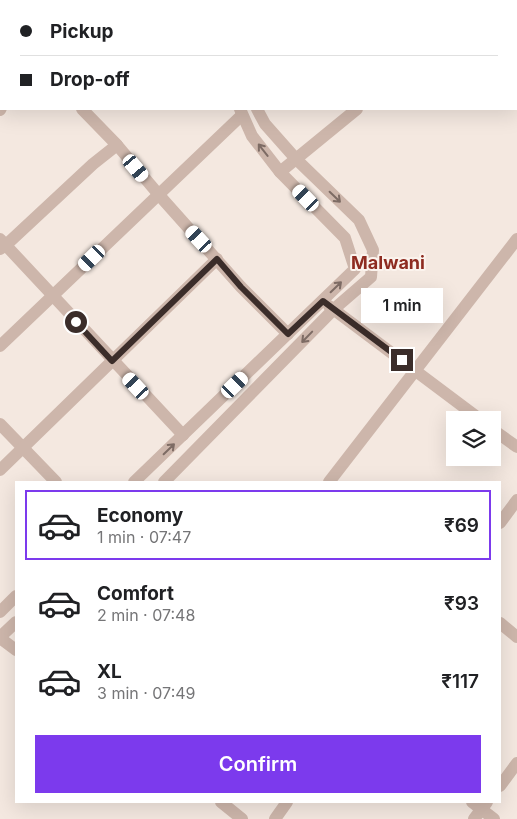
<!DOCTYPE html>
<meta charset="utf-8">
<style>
:root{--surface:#fff;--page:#f6f6f6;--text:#202124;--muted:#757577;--line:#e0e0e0;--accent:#7c3aed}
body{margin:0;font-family:Inter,sans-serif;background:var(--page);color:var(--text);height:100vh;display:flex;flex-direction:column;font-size:19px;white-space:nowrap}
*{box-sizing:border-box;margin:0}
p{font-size:16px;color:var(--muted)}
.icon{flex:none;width:28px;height:28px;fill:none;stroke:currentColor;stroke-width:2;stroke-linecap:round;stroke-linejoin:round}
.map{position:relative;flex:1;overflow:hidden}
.drawer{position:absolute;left:15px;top:481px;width:486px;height:322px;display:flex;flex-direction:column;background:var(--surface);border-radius:0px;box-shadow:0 5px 20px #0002}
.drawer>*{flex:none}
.hud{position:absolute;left:0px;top:0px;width:518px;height:110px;box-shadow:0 5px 20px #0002;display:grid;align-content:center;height:110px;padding:0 20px;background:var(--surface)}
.fabs{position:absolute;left:446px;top:411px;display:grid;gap:10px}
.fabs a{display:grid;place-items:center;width:55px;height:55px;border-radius:0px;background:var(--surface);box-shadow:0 5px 20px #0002;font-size:25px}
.end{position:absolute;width:22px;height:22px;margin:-11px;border:6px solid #3b2d2a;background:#fff;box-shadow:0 0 0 2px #fff}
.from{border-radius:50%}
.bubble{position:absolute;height:35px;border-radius:0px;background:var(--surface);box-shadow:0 5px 20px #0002;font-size:16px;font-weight:600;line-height:35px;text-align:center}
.car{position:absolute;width:15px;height:30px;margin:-15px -8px;border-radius:6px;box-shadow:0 0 4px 1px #0007;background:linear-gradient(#fff 24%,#345 0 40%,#fff 0 76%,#345 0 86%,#fff 0)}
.hud b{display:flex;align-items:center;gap:18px;height:48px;font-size:19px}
.hud b+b{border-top:1px solid var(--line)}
.hud i{width:12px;height:12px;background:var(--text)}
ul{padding:9px 0 0;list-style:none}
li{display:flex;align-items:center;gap:15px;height:70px;margin:0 10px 8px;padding:0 10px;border:2px solid transparent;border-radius:0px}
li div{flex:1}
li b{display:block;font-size:19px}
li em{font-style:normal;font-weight:600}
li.active{border-color:var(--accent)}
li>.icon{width:45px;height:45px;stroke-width:1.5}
.cta{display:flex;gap:10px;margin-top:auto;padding:10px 20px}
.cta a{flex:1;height:58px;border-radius:0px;background:var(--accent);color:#fff;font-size:20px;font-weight:600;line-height:58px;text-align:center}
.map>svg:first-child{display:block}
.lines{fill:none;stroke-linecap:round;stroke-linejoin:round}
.minor{stroke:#cdb6ab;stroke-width:12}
.oneway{stroke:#7d6b64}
.route{stroke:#3b2d2a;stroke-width:6}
.labels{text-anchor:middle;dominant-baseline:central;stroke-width:4;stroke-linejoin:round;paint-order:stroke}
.district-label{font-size:18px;font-weight:bold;fill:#8e2b20;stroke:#fbf3ed}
</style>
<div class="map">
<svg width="517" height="819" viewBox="0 0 517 819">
<rect width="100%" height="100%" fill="#f4e8e0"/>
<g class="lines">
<g class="minor">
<polyline points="142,0 143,1"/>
<polyline points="304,1 306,0"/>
<polyline points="339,1 341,0"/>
<polyline points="489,1 490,0"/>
<polyline points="0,35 1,36"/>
<polyline points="0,110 1,108"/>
<polyline points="117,145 159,195 241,287 288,334"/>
<polyline points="280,172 357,109"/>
<polyline points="0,239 183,435"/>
<polyline points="0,249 6,245 93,164 117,145 82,109"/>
<polyline points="329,306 481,420"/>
<polyline points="0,346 242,115"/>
<polyline points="0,424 56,482"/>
<polyline points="492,429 517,447"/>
<polyline points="0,470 217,259"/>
<polyline points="134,482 355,269 345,238 280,172 252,136 240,109"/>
<polyline points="164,482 334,309 371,277 373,250 359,220 296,159 265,124 257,109"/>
<polyline points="329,482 517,239"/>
<polyline points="500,523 517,500"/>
<polyline points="0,612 16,596"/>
<polyline points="500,623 517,637"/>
<polyline points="0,637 16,622"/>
<polyline points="0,638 16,650"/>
<polyline points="500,786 517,763"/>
<polyline points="221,802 242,819"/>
<polyline points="472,802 494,819"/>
<polyline points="275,819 287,802"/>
<polyline points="474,819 487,802"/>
</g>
</g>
<defs><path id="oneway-shaft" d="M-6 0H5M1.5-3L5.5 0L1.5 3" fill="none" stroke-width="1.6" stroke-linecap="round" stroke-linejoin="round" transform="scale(1.25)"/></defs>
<g class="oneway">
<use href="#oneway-shaft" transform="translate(263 150) rotate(-128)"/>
<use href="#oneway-shaft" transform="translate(335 197) rotate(44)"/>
<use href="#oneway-shaft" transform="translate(336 287) rotate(-44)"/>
<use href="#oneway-shaft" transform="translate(307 337) rotate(134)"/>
<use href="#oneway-shaft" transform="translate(169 449) rotate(-44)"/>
</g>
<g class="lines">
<polyline class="route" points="76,322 112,361 217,259 241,287 288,334 323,301 402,360"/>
</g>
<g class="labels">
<g class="district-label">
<text x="388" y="262">Malwani</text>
</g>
</g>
</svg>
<div class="fabs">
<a><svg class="icon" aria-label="layers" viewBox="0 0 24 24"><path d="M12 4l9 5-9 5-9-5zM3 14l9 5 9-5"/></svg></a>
</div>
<i class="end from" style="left:76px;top:322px"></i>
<i class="end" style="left:402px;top:360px"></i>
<div class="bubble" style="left:361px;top:288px;width:82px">1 min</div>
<i class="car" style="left:136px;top:168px;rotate:140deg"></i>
<i class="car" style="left:306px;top:198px;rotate:316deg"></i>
<i class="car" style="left:199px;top:239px;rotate:317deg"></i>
<i class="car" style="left:92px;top:258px;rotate:226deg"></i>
<i class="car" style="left:235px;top:385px;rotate:46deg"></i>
<i class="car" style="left:136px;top:386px;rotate:317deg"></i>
<div class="hud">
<b><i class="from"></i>Pickup</b>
<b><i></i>Drop-off</b>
</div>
<section class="drawer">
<ul>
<li class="active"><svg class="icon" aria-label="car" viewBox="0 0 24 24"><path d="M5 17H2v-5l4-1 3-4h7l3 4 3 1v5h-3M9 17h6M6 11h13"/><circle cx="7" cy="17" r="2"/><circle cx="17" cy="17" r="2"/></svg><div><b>Economy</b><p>1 min · 07:47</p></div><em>₹69</em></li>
<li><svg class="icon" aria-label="car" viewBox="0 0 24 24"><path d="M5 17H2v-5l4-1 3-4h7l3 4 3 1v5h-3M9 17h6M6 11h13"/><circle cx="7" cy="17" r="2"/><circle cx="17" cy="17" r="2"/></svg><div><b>Comfort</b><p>2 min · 07:48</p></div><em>₹93</em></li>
<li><svg class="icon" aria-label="car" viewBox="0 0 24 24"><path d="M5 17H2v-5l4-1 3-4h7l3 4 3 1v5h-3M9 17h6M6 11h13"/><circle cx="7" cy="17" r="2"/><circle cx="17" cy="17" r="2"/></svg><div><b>XL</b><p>3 min · 07:49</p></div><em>₹117</em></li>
</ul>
<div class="cta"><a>Confirm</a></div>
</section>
</div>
